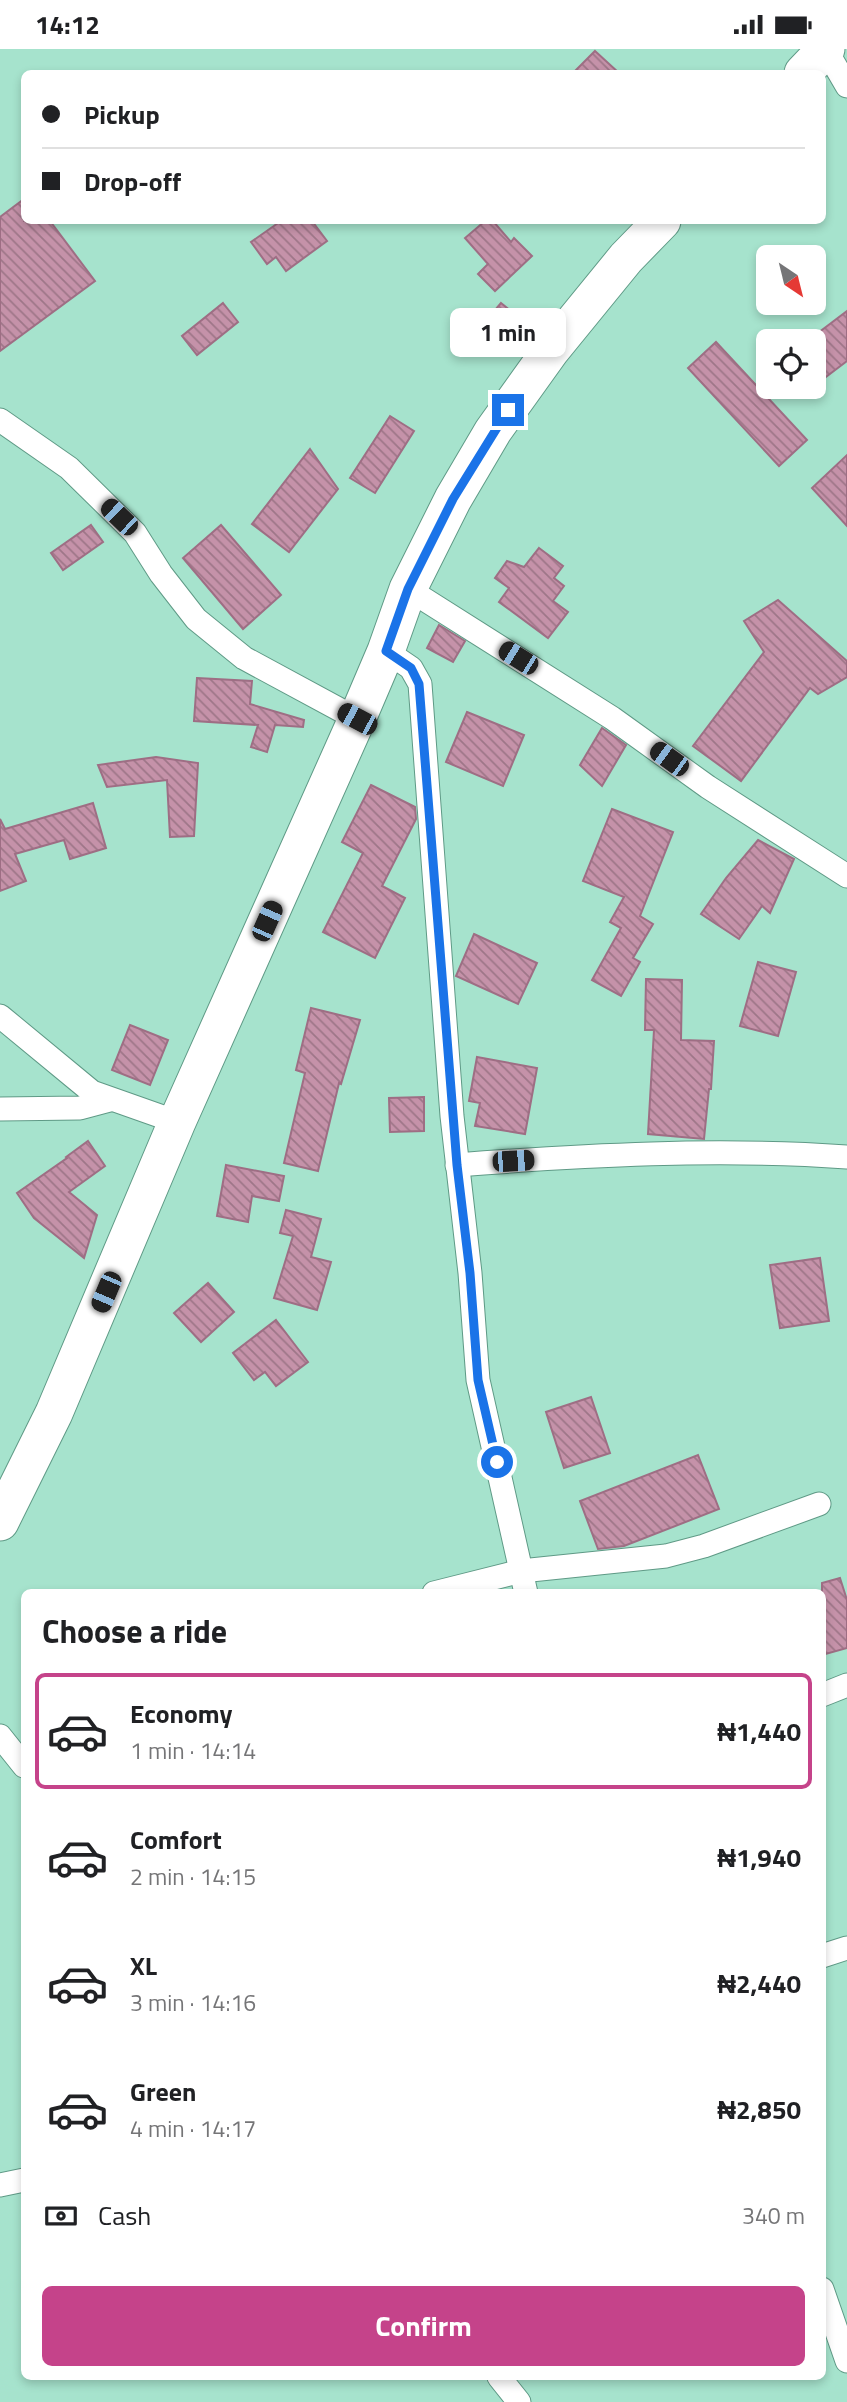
<!DOCTYPE html>
<meta charset="utf-8">
<style>
:root{--surface:#fff;--page:#f2f2f2;--text:#202124;--muted:#757577;--line:#e0e0e0;--accent:#c5438a}
body{margin:0;font-family:"Titillium Web",sans-serif;background:var(--page);color:var(--text);height:100vh;display:flex;flex-direction:column;font-size:26px;white-space:nowrap}
*{box-sizing:border-box;margin:0}
p{font-size:23px;color:var(--muted)}
.icon{flex:none;width:38px;height:38px;fill:none;stroke:currentColor;stroke-width:2;stroke-linecap:round;stroke-linejoin:round}
.map{position:relative;flex:1;overflow:hidden}
.details{position:absolute;left:21px;top:1540px;width:805px;height:791px;display:flex;flex-direction:column;background:var(--surface);border-radius:10px;box-shadow:0 4px 10px #0003}
.details>*{flex:none}
.hud{position:absolute;left:21px;top:21px;width:805px;height:154px;border-radius:10px;box-shadow:0 4px 10px #0003;display:grid;align-content:center;height:154px;padding:0 21px;background:var(--surface)}
.needle{width:46px;rotate:145deg}
.buttons{position:absolute;left:756px;top:196px;display:grid;gap:14px}
.buttons a{display:grid;place-items:center;width:70px;height:70px;border-radius:10px;background:var(--surface);box-shadow:0 4px 10px #0003;font-size:35px}
.end{position:absolute;width:32px;height:32px;margin:-16px;border:9px solid #1a73e8;background:#fff;box-shadow:0 0 0 4px #fff}
.from{border-radius:50%}
.bubble{position:absolute;height:49px;border-radius:10px;background:var(--surface);box-shadow:0 4px 10px #0003;font-size:23px;font-weight:700;line-height:49px;text-align:center}
.car{position:absolute;width:21px;height:42px;margin:-21px -10px;border-radius:9px;box-shadow:0 0 5px 2px #0007;background:linear-gradient(#222 24%,#8ab4d8 0 40%,#222 0 76%,#8ab4d8 0 86%,#222 0)}
.hud b{display:flex;align-items:center;gap:24px;height:66px;font-size:26px}
.hud b+b{border-top:2px solid var(--line)}
.hud i{width:18px;height:18px;background:var(--text)}
ul{padding:0;list-style:none}
li{display:flex;align-items:center;gap:21px;height:116px;margin:0 14px 10px;padding:0 7px;border:4px solid transparent;border-radius:10px}
li div{flex:1}
li b{display:block;font-size:26px}
li em{font-style:normal;font-weight:700}
li.current{border-color:var(--accent)}
li>.icon{width:63px;height:63px;stroke-width:1.5}
h2{padding:0 21px;font-size:32px;line-height:84px}
.pay{display:flex;align-items:center;gap:18px;height:77px;padding:0 21px;font-size:26px}
.pay p{margin-inline-start:auto}
.button{display:flex;gap:14px;margin-top:auto;padding:14px 21px}
.button a{flex:1;height:80px;border-radius:10px;background:var(--accent);color:#fff;font-size:28px;font-weight:700;line-height:80px;text-align:center}
.status{display:flex;justify-content:space-between;align-items:center;height:49px;padding:0 35px;background:var(--surface);direction:ltr}
.status svg{height:19px;fill:currentColor}
.map>svg:first-child{display:block}
.building{fill:url(#building-back-hatch);stroke:#9e6e84;stroke-width:2}
.lines{fill:none;stroke-linecap:round;stroke-linejoin:round}
.minor-casing{stroke:#5f9a86;stroke-width:25}
.primary-casing{stroke:#5f9a86;stroke-width:39}
.minor{stroke:#fff;stroke-width:23}
.primary{stroke:#fff;stroke-width:37}
.route{stroke:#1a73e8;stroke-width:9}
</style>
<div class="status"><b>14:12</b><svg viewBox="0 0 49 12"><path d="M0 12V9h3v3zM5 12V6h3v6zM10 12V3h3v9zM15 12V0h3v12zM26 1h20v11H26zM47 4h2v5h-2z"/></svg></div>
<div class="map">
<svg width="847" height="2353" viewBox="0 0 847 2353">
<defs>
<pattern id="building-back-hatch" width="6" height="6" patternUnits="userSpaceOnUse" patternTransform="scale(1.75)"><rect width="6" height="6" fill="#c592a9"/><path d="M-1 5l2 2M0 0l6 6M5-1l2 2" fill="none" stroke="#9e7688"/></pattern>
</defs>
<rect width="100%" height="100%" fill="#a6e3cd"/>
<g class="building">
<polygon points="595,2 619,24 573,24"/>
<polygon points="24,150 24,172 50,172 95,232 0,302 0,168"/>
<polygon points="281,172 312,172 327,192 286,222 276,208 267,215 251,193"/>
<polygon points="485,172 493,172 511,193 514,189 532,207 495,242 478,225 488,215 465,189"/>
<polygon points="223,254 238,273 197,306 182,287"/>
<polygon points="501,254 518,268 501,288 484,274"/>
<polygon points="847,262 847,312 814,337 814,287"/>
<polygon points="716,293 807,391 779,417 688,319"/>
<polygon points="390,367 414,382 375,444 350,429"/>
<polygon points="310,400 338,440 289,503 252,475"/>
<polygon points="847,406 847,477 812,439"/>
<polygon points="91,476 103,493 63,521 51,504"/>
<polygon points="221,476 281,546 243,580 183,509"/>
<polygon points="539,499 563,517 554,529 564,537 553,552 568,563 548,589 499,553 509,539 495,529 507,512 524,518"/>
<polygon points="778,551 847,612 847,628 818,645 810,639 741,732 693,697 764,603 744,572"/>
<polygon points="439,576 465,592 453,613 427,599"/>
<polygon points="197,629 252,632 250,655 304,671 303,678 275,676 267,703 251,698 258,676 194,672"/>
<polygon points="467,663 524,686 503,737 446,713"/>
<polygon points="602,679 626,696 602,737 580,716"/>
<polygon points="156,708 198,714 194,787 170,788 167,731 107,738 98,716"/>
<polygon points="371,736 415,758 416,770 382,837 405,849 375,909 323,883 363,804 342,793"/>
<polygon points="93,754 106,799 70,810 64,791 15,805 26,832 0,842 0,770 5,780"/>
<polygon points="612,760 673,783 640,867 653,875 633,909 640,913 621,947 592,931 621,879 610,873 624,848 583,832"/>
<polygon points="758,791 794,810 770,864 762,857 739,890 701,865 726,829"/>
<polygon points="474,885 537,914 518,955 456,927"/>
<polygon points="758,913 796,923 778,987 740,977"/>
<polygon points="646,930 682,931 681,991 714,992 711,1040 709,1040 704,1090 648,1085 654,981 645,981"/>
<polygon points="311,959 360,971 341,1035 339,1034 318,1122 284,1114 305,1024 296,1021"/>
<polygon points="130,976 168,991 150,1036 112,1021"/>
<polygon points="477,1008 537,1019 525,1085 475,1077 480,1054 469,1052"/>
<polygon points="424,1048 424,1082 390,1083 389,1049"/>
<polygon points="88,1092 105,1117 69,1143 97,1166 84,1209 34,1169 17,1144 67,1109 66,1108"/>
<polygon points="226,1116 284,1127 279,1152 252,1147 248,1173 217,1167"/>
<polygon points="286,1161 321,1170 311,1208 331,1213 317,1261 274,1249 293,1187 280,1184"/>
<polygon points="820,1209 829,1272 780,1279 770,1216"/>
<polygon points="208,1234 234,1263 201,1293 174,1264"/>
<polygon points="276,1271 308,1313 276,1337 265,1323 254,1331 233,1304"/>
<polygon points="591,1348 610,1404 564,1419 546,1363"/>
<polygon points="698,1406 719,1460 624,1497 598,1500 580,1452"/>
<polygon points="840,1529 847,1551 847,1599 822,1606 822,1534"/>
</g>
<g class="lines">
<g class="minor-casing">
<g id="minor">
<polyline points="826,1 847,37"/>
<polyline points="0,371 69,419 135,484 161,525 196,570 244,609 357,670"/>
<polyline points="408,540 612,669 708,738 847,827"/>
<polyline points="386,602 411,619 420,635 452,1067 470,1224 478,1331 526,1544"/>
<polyline points="0,967 92,1043 177,1073"/>
<polyline points="0,1060 80,1059 110,1051"/>
<path d="M457 1116C586 1106 717 1099 847 1108"/>
<polyline points="434,1544 521,1522 666,1507 704,1497 819,1455"/>
<polyline points="822,1646 847,1636"/>
<polyline points="0,1687 24,1717"/>
<polyline points="822,1907 847,1899"/>
<polyline points="0,2136 24,2131"/>
<polyline points="822,2240 847,2312"/>
<polyline points="499,2328 519,2353"/>
</g>
</g>
<g class="primary-casing">
<g id="primary">
<polyline points="803,24 826,0"/>
<polyline points="0,1473 54,1364 177,1073 357,670 386,602 408,540 453,450 493,382 551,301 626,209 662,172"/>
</g>
</g>
<use href="#minor" class="minor"/>
<use href="#primary" class="primary"/>
</g>
<g class="lines">
<polyline class="route" points="497,1413 478,1331 470,1224 457,1116 419,635 411,619 386,602 408,540 453,450 508,361"/>
</g>
</svg>
<div class="buttons">
<a><svg class="needle" viewBox="-14 -14 28 28"><path d="M0-13l5 13h-10z" fill="#e53935"/><path d="M0 13l5-13h-10z" fill="#757577"/></svg></a>
<a><svg class="icon" aria-label="locate" viewBox="0 0 24 24"><circle cx="12" cy="12" r="6"/><path d="M12 2v4M12 18v4M2 12h4M18 12h4"/></svg></a>
</div>
<i class="end from" style="left:497px;top:1413px"></i>
<i class="end" style="left:508px;top:361px"></i>
<div class="bubble" style="left:450px;top:259px;width:116px">1 min</div>
<i class="car" style="left:119px;top:468px;rotate:314deg"></i>
<i class="car" style="left:518px;top:609px;rotate:302deg"></i>
<i class="car" style="left:357px;top:670px;rotate:298deg"></i>
<i class="car" style="left:669px;top:710px;rotate:306deg"></i>
<i class="car" style="left:267px;top:872px;rotate:24deg"></i>
<i class="car" style="left:513px;top:1112px;rotate:87deg"></i>
<i class="car" style="left:106px;top:1243px;rotate:203deg"></i>
<div class="hud">
<b><i class="from"></i>Pickup</b>
<b><i></i>Drop-off</b>
</div>
<section class="details">
<h2>Choose a ride</h2>
<ul>
<li class="current"><svg class="icon" aria-label="car" viewBox="0 0 24 24"><path d="M5 17H2v-5l4-1 3-4h7l3 4 3 1v5h-3M9 17h6M6 11h13"/><circle cx="7" cy="17" r="2"/><circle cx="17" cy="17" r="2"/></svg><div><b>Economy</b><p>1 min · 14:14</p></div><em>₦1,440</em></li>
<li><svg class="icon" aria-label="car" viewBox="0 0 24 24"><path d="M5 17H2v-5l4-1 3-4h7l3 4 3 1v5h-3M9 17h6M6 11h13"/><circle cx="7" cy="17" r="2"/><circle cx="17" cy="17" r="2"/></svg><div><b>Comfort</b><p>2 min · 14:15</p></div><em>₦1,940</em></li>
<li><svg class="icon" aria-label="car" viewBox="0 0 24 24"><path d="M5 17H2v-5l4-1 3-4h7l3 4 3 1v5h-3M9 17h6M6 11h13"/><circle cx="7" cy="17" r="2"/><circle cx="17" cy="17" r="2"/></svg><div><b>XL</b><p>3 min · 14:16</p></div><em>₦2,440</em></li>
<li><svg class="icon" aria-label="car" viewBox="0 0 24 24"><path d="M5 17H2v-5l4-1 3-4h7l3 4 3 1v5h-3M9 17h6M6 11h13"/><circle cx="7" cy="17" r="2"/><circle cx="17" cy="17" r="2"/></svg><div><b>Green</b><p>4 min · 14:17</p></div><em>₦2,850</em></li>
</ul>
<div class="pay"><svg class="icon" aria-label="cash" viewBox="0 0 24 24"><path d="M3 7h18v10H3z"/><circle cx="12" cy="12" r="2"/></svg>Cash<p>340 m</p></div>
<div class="button"><a>Confirm</a></div>
</section>
</div>
